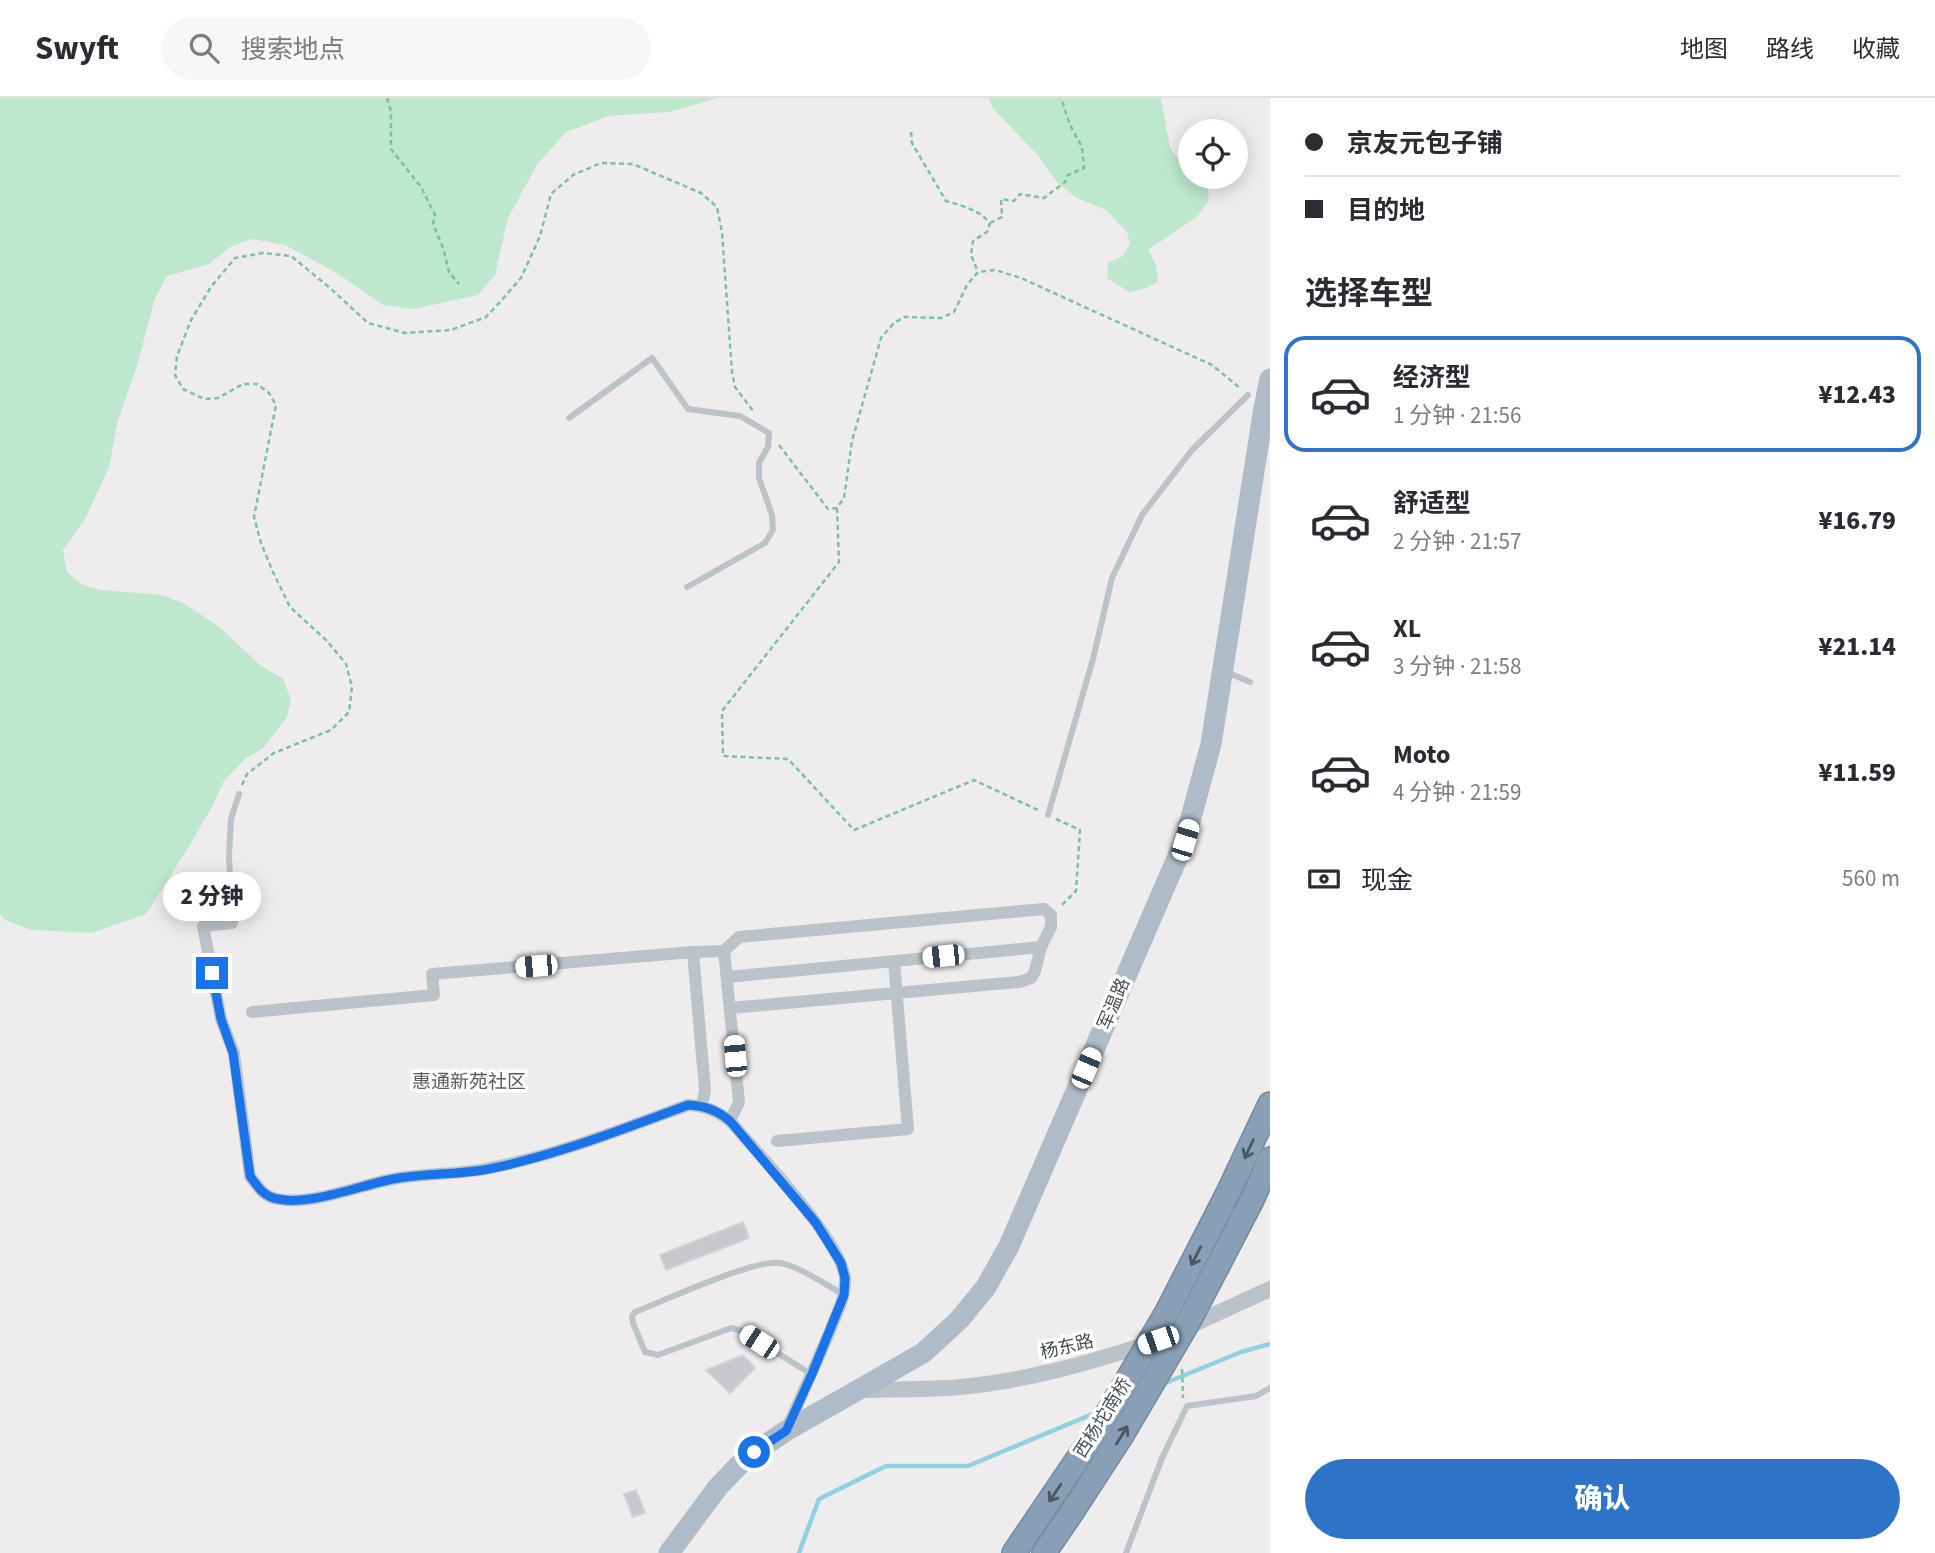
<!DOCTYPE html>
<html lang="zh">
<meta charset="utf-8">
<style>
:root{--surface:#fff;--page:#f7f7f7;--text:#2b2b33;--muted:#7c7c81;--line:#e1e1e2;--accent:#2d73c7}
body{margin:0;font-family:"Source Sans 3","Noto Sans SC",sans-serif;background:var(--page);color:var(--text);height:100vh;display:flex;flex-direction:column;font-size:26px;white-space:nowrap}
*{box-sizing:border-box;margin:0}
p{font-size:23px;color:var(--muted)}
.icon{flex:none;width:38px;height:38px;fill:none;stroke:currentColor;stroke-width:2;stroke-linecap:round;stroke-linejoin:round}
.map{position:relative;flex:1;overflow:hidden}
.drawer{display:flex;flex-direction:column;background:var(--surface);width:665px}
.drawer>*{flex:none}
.banner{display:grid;align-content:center;height:154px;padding:0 35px;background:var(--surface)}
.controls{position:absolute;left:1178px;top:21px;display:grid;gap:14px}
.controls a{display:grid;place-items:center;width:70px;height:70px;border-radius:50%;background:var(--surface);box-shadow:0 4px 18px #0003;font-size:35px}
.end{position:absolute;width:32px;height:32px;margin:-16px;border:9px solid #1a73e8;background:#fff;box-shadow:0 0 0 4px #fff}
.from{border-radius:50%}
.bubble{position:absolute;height:49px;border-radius:24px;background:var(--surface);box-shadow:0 4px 18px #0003;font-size:23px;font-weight:800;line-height:49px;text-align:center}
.car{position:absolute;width:21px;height:42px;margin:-21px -10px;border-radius:9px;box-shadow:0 0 5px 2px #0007;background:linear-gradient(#fff 24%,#345 0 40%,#fff 0 76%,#345 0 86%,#fff 0)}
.banner b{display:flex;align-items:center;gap:24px;height:66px;font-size:26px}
.banner b+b{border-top:2px solid var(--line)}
.banner i{width:18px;height:18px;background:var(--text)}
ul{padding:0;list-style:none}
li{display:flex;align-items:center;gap:21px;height:116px;margin:0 14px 10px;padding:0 21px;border:4px solid transparent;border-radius:21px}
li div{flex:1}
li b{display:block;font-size:26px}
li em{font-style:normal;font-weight:800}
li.active{border-color:var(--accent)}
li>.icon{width:63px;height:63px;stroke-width:1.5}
h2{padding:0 35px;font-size:32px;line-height:84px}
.pay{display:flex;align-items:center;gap:18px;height:77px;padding:0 35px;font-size:26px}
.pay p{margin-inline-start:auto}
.cta{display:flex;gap:14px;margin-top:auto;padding:14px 35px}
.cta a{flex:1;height:80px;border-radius:42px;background:var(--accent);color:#fff;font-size:28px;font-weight:800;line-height:80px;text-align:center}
header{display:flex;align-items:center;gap:42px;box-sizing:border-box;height:98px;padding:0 35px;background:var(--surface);border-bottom:2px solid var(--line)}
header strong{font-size:33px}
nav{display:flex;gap:38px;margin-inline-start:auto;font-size:24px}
.search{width:490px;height:63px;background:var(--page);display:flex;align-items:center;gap:18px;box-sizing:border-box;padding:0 24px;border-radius:38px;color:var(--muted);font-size:26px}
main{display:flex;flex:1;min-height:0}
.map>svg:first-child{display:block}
.green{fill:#bee8cd}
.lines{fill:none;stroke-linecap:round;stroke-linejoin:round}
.stream{stroke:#8fd1e0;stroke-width:4.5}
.building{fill:#c7c8ce;stroke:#d0d2d7;stroke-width:2}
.motorway-casing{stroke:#748aa1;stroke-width:26}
.path{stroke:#7ac29d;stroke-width:2.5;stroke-dasharray:5 3.5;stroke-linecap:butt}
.service{stroke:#bbc3c9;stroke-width:6}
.minor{stroke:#bbc3c9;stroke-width:12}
.tertiary{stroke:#bbc3c9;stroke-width:16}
.primary{stroke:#aebbc8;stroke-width:21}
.motorway{stroke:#889fb5;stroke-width:23}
.motorway-bridge-casing{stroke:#748aa1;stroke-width:26;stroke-linecap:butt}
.motorway-bridge{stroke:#889fb5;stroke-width:23}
.oneway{stroke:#4d5760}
.route{stroke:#1a73e8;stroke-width:9}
.labels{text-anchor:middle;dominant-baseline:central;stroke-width:7;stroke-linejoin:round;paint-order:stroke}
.street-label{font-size:18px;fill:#464f56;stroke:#fff}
.neighbourhood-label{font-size:19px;fill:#595c60;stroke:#fff}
</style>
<header>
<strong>Swyft</strong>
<div class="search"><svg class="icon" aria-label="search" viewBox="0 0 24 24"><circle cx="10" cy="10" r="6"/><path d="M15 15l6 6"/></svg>搜索地点</div>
<nav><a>地图</a><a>路线</a><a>收藏</a></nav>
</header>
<main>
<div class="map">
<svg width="1270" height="1455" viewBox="0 0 1270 1455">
<rect width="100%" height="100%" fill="#eeecec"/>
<g class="green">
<polygon points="0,0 718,0 669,14 609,18 566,34 537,67 508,120 495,177 478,197 414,211 383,207 337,175 285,147 252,141 230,149 209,166 167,178 155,200 137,268 118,322 109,369 85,421 63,452 67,474 83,487 101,492 162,497 183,505 217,527 260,567 283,581 291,601 287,619 263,650 245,661 224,683 212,709 190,747 146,816 92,835 31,832 5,822 0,815"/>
<polygon points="989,0 1161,0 1170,49 1190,79 1193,79 1207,87 1209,102 1198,118 1148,152 1156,167 1158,184 1143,191 1129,194 1107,180 1108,165 1123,158 1130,146 1127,134 1106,112 1077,100 1058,85 1038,58 992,9"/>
</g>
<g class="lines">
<g class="stream">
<polyline points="1163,1286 1241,1254 1270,1246"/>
<polyline points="799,1455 819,1401 886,1368 968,1368 1100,1313"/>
</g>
</g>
<g class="building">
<polygon points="743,1124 749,1140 666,1172 660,1157"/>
<polygon points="743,1257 755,1270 730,1295 706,1272"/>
<polygon points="636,1392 645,1415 633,1419 624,1396"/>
</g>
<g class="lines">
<g class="motorway-casing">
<g id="motorway">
<polyline points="1227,1097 1270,1006"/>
<polyline points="1252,1102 1270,1061"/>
<polyline points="1014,1455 1033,1427"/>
<polyline points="1044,1455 1072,1414"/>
</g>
</g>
<g class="path">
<polyline points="387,0 391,13 391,51 421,89 435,117 433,126 443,150 449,174 459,186"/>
<path d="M911 34 912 45 946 103C963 108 979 112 990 125L987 134 973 143 971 157 978 174"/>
<polyline points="990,125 1002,119 1001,101 1014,103 1020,96 1044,100 1065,84 1068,77 1084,70 1082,49 1070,27 1061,0"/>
<polyline points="779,347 828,411 837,410 844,400 852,343 881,240 893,226 904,219 941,220 954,214 967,187 978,174 995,172 1021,180 1212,267 1240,290"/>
<polyline points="837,410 839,464 722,613 723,658 788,661 854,732 974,682 1040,713"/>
<polyline points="242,687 247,676 274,655 331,632 349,614 352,589 346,566 327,543 290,509 273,474 261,445 254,419 276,307 269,295 257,286 243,286 218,300 204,301 183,291 175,277 177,258 191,222 211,189 235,160 263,155 291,158 330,190 368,225 405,235 451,232 486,219 501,203 521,180 540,138 551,96 573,77 601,65 633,66 701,95 717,109 722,134 732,274 735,289 754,314"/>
<polyline points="1056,721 1080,732 1076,793 1061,808"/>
<polyline points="1182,1271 1183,1300"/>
</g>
<g class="service">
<polyline points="569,320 652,260 688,311 740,318 769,335 768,349 759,365 759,380 772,417 773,432 765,445 687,489"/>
<polyline points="1226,574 1250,584"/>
<polyline points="1048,717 1093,561 1112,480 1142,417 1192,352 1248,297"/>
<polyline points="232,825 229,758 231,721 239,696"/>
<path d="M811 1276 742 1233 731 1230 658 1257 645 1254 633 1225 632 1218 635 1214C663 1203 755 1161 779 1165 799 1168 824 1186 843 1196"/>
<polyline points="1126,1455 1162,1360 1187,1308 1256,1298 1270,1290"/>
</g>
<g class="minor">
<path d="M232 825 203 828 221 921 234 955 250 1078C258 1089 264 1099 278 1101 311 1108 360 1087 393 1081 425 1075 458 1077 489 1070 557 1057 623 1031 688 1007 706 1008 718 1013 732 1025 759 1057 843 1144 845 1181 846 1200 836 1216 830 1233 816 1266 801 1299 786 1332"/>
<polyline points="724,853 739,1004 730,1023"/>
<polyline points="693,854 705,992 702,1008"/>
<polyline points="730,910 1019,884 1031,880 1035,873 1041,849"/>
<polyline points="252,914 434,897 432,876 693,854 724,853 739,839 1044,811 1051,817 1051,829 1041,849 727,879"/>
<polyline points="777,1043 908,1031 894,863"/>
</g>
<g class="tertiary">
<polyline points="1183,1231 1270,1191"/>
<path d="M859 1292C893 1291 928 1292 961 1289 1025 1283 1089 1265 1150 1245"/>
</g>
<polyline class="primary" points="669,1455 718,1389 746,1360 786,1333 923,1255 959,1222 986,1189 1009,1148 1185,742 1211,646 1264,310 1270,281"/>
<use href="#motorway" class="motorway"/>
<g class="motorway-bridge-casing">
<g id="motorway-bridge">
<polyline points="1072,1414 1122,1337 1189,1223 1252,1102"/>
<polyline points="1033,1427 1100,1328 1167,1214 1227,1097"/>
</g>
</g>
<use href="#motorway-bridge" class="motorway-bridge"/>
</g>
<defs><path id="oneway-shaft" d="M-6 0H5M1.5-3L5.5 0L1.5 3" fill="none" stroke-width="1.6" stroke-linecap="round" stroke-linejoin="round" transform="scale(1.75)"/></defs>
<g class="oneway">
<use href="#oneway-shaft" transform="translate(1249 1051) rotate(115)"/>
<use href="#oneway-shaft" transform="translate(1196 1158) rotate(117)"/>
<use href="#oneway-shaft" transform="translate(1122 1337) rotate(-58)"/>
<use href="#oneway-shaft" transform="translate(1055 1395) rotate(124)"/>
</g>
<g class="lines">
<path class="route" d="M212 875 221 921 233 955 250 1078C258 1089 264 1099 278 1101 310 1108 361 1087 393 1081 425 1075 458 1077 489 1071 557 1057 623 1031 688 1007 705 1008 717 1012 730 1023L816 1125 841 1165 845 1180 844 1197 812 1276 786 1333 754 1354"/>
</g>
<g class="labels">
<g class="street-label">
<text transform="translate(1114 906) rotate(-67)">军温路</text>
<text transform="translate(1067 1249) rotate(-13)">杨东路</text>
<text transform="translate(1103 1320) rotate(-58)">西杨坨南桥</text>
</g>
<g class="neighbourhood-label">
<text x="469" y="984">惠通新苑社区</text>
</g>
</g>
</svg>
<div class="controls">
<a><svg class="icon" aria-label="locate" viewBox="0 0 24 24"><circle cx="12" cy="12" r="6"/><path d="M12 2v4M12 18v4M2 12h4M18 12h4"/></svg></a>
</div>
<i class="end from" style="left:754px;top:1354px"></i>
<i class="end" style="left:212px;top:875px"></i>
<div class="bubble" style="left:163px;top:774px;width:98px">2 分钟</div>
<i class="car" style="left:1185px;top:742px;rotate:17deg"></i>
<i class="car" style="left:943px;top:858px;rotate:264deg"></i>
<i class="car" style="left:536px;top:868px;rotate:265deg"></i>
<i class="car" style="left:735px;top:958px;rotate:355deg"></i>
<i class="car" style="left:1086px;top:970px;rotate:23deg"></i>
<i class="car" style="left:1158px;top:1242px;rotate:251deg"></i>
<i class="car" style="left:759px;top:1244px;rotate:303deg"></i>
</div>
<section class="drawer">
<div class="banner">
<b><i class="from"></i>京友元包子铺</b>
<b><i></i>目的地</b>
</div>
<h2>选择车型</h2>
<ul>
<li class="active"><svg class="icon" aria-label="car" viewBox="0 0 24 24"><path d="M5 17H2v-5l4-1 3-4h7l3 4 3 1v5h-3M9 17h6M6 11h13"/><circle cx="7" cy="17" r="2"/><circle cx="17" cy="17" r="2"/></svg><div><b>经济型</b><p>1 分钟 · 21:56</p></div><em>¥12.43</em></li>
<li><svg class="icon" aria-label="car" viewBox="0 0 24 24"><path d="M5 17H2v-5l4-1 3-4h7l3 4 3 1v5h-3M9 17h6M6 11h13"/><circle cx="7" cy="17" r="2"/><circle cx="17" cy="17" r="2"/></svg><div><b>舒适型</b><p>2 分钟 · 21:57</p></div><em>¥16.79</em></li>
<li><svg class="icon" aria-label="car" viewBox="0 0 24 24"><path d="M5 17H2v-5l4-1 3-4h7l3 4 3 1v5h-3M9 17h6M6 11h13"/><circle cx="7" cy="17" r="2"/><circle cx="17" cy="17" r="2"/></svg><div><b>XL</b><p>3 分钟 · 21:58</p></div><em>¥21.14</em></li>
<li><svg class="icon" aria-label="car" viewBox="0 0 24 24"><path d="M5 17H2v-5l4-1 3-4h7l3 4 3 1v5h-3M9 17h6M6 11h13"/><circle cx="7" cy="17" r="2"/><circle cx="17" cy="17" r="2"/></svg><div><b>Moto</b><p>4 分钟 · 21:59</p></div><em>¥11.59</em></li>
</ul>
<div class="pay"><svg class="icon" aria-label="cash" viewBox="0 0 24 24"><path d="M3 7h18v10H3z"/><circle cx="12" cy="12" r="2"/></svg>现金<p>560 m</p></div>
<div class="cta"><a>确认</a></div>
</section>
</main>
